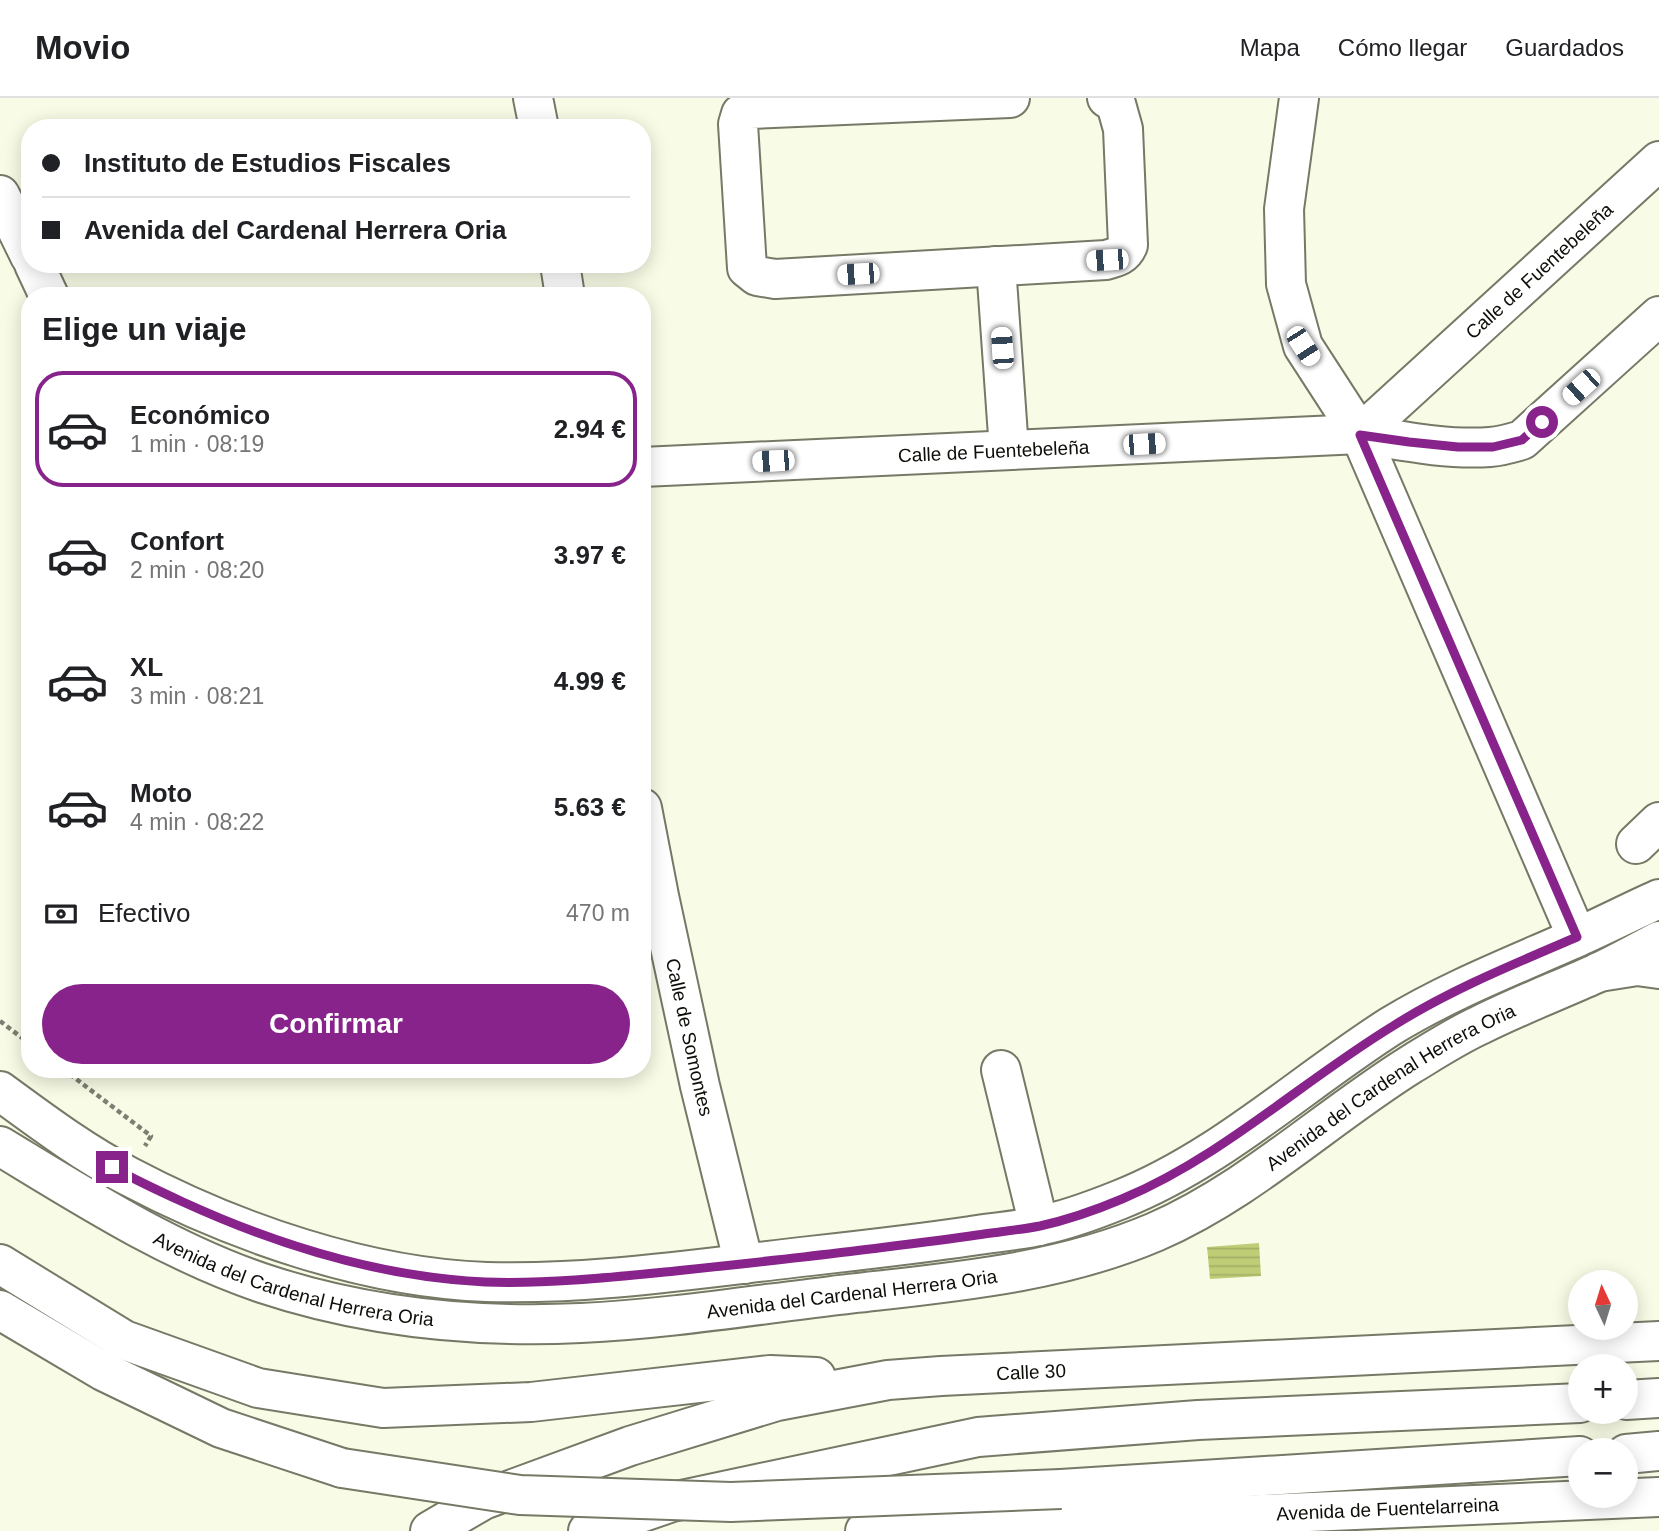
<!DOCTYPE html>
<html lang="es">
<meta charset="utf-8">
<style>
:root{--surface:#fff;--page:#f2f2f2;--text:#202124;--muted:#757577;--line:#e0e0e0;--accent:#87238b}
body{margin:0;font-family:Arial,sans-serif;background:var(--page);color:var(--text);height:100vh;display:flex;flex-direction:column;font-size:26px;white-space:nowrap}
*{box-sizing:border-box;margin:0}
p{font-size:23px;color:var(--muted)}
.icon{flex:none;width:38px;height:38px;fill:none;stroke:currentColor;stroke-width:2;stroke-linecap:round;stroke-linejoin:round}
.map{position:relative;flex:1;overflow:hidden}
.details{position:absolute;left:21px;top:189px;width:630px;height:791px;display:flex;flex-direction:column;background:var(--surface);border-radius:28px;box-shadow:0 4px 18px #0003}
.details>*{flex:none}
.hud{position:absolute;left:21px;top:21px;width:630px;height:154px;border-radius:28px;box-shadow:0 4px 18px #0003;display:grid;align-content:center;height:154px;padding:0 21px;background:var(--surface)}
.needle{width:46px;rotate:356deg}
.controls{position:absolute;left:1568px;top:1172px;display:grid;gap:14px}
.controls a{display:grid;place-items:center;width:70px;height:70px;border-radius:50%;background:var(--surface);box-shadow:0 4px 18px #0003;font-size:35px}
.end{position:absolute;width:32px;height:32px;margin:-16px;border:9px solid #87238b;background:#fff;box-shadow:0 0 0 4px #fff}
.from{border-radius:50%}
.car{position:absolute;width:21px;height:42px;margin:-21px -10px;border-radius:9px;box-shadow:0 0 5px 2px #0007;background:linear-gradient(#fff 24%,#345 0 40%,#fff 0 76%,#345 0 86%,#fff 0)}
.hud b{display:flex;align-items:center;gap:24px;height:66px;font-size:26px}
.hud b+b{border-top:2px solid var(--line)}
.hud i{width:18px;height:18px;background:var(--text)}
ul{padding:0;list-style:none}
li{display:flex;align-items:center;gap:21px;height:116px;margin:0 14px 10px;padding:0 7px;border:4px solid transparent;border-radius:28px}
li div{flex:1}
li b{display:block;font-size:26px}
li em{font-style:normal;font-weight:700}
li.selected{border-color:var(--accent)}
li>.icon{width:63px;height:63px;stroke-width:1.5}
h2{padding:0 21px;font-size:32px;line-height:84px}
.pay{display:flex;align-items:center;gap:18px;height:77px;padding:0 21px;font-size:26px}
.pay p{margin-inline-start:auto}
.button{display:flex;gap:14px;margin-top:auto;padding:14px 21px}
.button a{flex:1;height:80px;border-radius:42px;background:var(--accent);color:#fff;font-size:28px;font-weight:700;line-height:80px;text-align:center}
header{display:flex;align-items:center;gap:42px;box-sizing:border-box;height:98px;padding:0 35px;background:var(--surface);border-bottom:2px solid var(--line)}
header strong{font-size:33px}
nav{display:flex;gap:38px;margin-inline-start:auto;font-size:24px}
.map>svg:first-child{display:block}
.water{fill:url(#water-rules)}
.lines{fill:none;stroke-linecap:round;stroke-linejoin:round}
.minor-casing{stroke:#757966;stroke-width:42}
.major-casing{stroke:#757966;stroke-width:42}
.highway-casing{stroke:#757966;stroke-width:42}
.path{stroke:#7c7f71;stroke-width:4.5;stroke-dasharray:5 3.5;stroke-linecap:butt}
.minor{stroke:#fff;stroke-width:38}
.major{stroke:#fff;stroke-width:38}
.highway{stroke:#fff;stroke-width:38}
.highway-bridge-casing{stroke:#757966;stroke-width:42;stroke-linecap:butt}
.highway-bridge{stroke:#fff;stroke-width:38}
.route{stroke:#87238b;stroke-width:9}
.labels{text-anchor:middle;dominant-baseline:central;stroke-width:7;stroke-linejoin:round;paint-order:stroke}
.street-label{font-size:19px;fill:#0d0e07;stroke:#f8fce6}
</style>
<header>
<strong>Movio</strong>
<nav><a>Mapa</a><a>Cómo llegar</a><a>Guardados</a></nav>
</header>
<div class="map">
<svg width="1659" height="1433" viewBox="0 0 1659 1433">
<defs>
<pattern id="water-rules" width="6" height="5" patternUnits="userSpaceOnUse" patternTransform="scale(1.75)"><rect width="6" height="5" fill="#bfcd76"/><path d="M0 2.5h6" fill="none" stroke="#a3af65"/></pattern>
</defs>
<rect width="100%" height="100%" fill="#f8fce6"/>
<polygon class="water" points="1259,1145 1261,1178 1210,1181 1207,1149"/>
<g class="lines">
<g class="minor-casing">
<g id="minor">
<polyline points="533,0 539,30"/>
<path d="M1010 0 750 11 741 16 738 26 747 170 757 178 775 181 1106 162C1117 159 1124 157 1128 147L1123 31 1116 6 1107 0"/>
<polyline points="1299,0 1284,111 1286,186 1303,248 1360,336 1577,839"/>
<polyline points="0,97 30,158"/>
<polyline points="34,166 49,198"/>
<polyline points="560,166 565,198"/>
<polyline points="996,168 1009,352"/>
<path d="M1360 336C1403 343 1447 352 1490 349 1501 348 1512 345 1522 342L1659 218"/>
<path id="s1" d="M642 369 1360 336 1659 63"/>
<path id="s2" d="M642 710 659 798 700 988 744 1166"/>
<polyline points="1636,746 1659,724"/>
<polyline points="1599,874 1637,868 1659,871"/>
<polyline points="1001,972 1039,1128"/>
<path id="s3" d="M865 1433 1659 1399"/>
</g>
</g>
<g class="major-casing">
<g id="major">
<path d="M0 993C41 1023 82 1054 128 1078 234 1134 366 1180 487 1184 595 1187 703 1170 810 1158 864 1152 917 1146 971 1138 994 1134 1019 1133 1042 1127 1068 1122 1094 1112 1119 1102 1220 1062 1300 986 1391 928 1450 892 1515 867 1578 839 1605 827 1632 813 1659 801"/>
<path id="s4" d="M0 1048C84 1099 168 1153 262 1185 364 1219 473 1230 581 1225 664 1221 748 1208 831 1198 940 1185 1052 1178 1155 1134 1249 1093 1324 1021 1410 967 1433 953 1456 938 1480 927 1518 908 1557 893 1595 876 1617 866 1638 854 1659 843"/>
</g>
</g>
<g class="highway-casing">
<g id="highway">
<polyline points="0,1166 124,1242 258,1290 383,1310 531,1304 770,1277 816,1279"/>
<polyline points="0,1212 103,1273 221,1330 342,1370"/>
<polyline points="1626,1302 1659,1300"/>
<polyline points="1626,1356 1659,1353"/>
<polyline points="1061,1391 1580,1358"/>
<path id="s5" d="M430 1433 483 1402 630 1348 777 1303 888 1282 941 1278 1659 1243"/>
<polyline points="588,1433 672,1404 978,1339 1198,1322 1580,1305"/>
</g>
</g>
<g class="path">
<polyline points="0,923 30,946"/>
<polyline points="63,971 151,1038 145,1048"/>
</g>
<use href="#minor" class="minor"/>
<use href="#major" class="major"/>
<use href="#highway" class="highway"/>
<g class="highway-bridge-casing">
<polyline id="highway-bridge" points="342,1370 520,1397 731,1404 1061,1391"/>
</g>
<use href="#highway-bridge" class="highway-bridge"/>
</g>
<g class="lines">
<path class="route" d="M112 1069C135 1082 159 1093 183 1104 277 1147 380 1179 485 1184 545 1186 605 1180 665 1174 722 1168 780 1162 837 1155 884 1149 931 1144 977 1137 998 1134 1019 1132 1040 1128 1067 1122 1096 1112 1122 1101 1222 1059 1301 984 1393 928 1450 892 1514 866 1577 839L1360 337 1409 344 1458 349H1493L1522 342 1542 324"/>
</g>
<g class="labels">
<g class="street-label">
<text stroke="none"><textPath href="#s1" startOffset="961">Calle de Fuentebeleña</textPath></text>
<text stroke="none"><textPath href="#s1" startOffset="352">Calle de Fuentebeleña</textPath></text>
<text stroke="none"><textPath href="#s2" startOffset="234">Calle de Somontes</textPath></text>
<text stroke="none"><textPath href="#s4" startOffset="1480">Avenida del Cardenal Herrera Oria</textPath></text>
<text stroke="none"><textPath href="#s4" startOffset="326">Avenida del Cardenal Herrera Oria</textPath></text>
<text stroke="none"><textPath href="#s4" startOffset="892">Avenida del Cardenal Herrera Oria</textPath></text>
<text stroke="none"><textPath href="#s5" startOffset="628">Calle 30</textPath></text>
<text stroke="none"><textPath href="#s3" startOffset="523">Avenida de Fuentelarreina</textPath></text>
</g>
</g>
</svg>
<div class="controls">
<a><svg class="needle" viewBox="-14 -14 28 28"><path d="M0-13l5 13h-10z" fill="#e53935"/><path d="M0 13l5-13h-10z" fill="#757577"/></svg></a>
<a>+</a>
<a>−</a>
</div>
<i class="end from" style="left:1542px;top:324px"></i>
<i class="end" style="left:112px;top:1069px"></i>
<i class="car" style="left:1107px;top:162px;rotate:267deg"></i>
<i class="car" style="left:858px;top:176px;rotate:267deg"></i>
<i class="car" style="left:1303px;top:248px;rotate:147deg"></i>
<i class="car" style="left:1002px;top:250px;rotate:356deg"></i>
<i class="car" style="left:1581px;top:289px;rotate:228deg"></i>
<i class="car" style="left:1144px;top:346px;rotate:87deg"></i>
<i class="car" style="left:773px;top:363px;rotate:267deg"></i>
<div class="hud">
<b><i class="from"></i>Instituto de Estudios Fiscales</b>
<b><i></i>Avenida del Cardenal Herrera Oria</b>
</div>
<section class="details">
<h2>Elige un viaje</h2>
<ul>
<li class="selected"><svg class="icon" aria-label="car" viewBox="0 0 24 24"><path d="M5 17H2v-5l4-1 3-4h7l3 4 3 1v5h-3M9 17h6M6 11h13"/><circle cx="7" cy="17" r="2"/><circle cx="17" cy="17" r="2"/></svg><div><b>Económico</b><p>1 min · 08:19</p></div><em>2.94 €</em></li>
<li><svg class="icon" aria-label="car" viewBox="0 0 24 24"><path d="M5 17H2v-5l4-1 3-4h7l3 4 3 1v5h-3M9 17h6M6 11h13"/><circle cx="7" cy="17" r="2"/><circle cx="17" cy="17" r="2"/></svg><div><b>Confort</b><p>2 min · 08:20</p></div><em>3.97 €</em></li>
<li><svg class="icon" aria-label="car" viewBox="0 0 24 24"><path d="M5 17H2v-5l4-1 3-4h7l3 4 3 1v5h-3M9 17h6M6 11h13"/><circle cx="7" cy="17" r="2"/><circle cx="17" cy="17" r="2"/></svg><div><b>XL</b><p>3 min · 08:21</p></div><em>4.99 €</em></li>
<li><svg class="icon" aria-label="car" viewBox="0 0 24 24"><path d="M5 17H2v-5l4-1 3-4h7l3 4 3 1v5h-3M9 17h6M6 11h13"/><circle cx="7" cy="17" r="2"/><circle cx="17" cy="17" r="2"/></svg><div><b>Moto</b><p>4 min · 08:22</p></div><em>5.63 €</em></li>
</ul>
<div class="pay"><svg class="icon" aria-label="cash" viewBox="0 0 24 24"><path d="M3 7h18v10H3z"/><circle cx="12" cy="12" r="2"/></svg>Efectivo<p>470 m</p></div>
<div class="button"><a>Confirmar</a></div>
</section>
</div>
